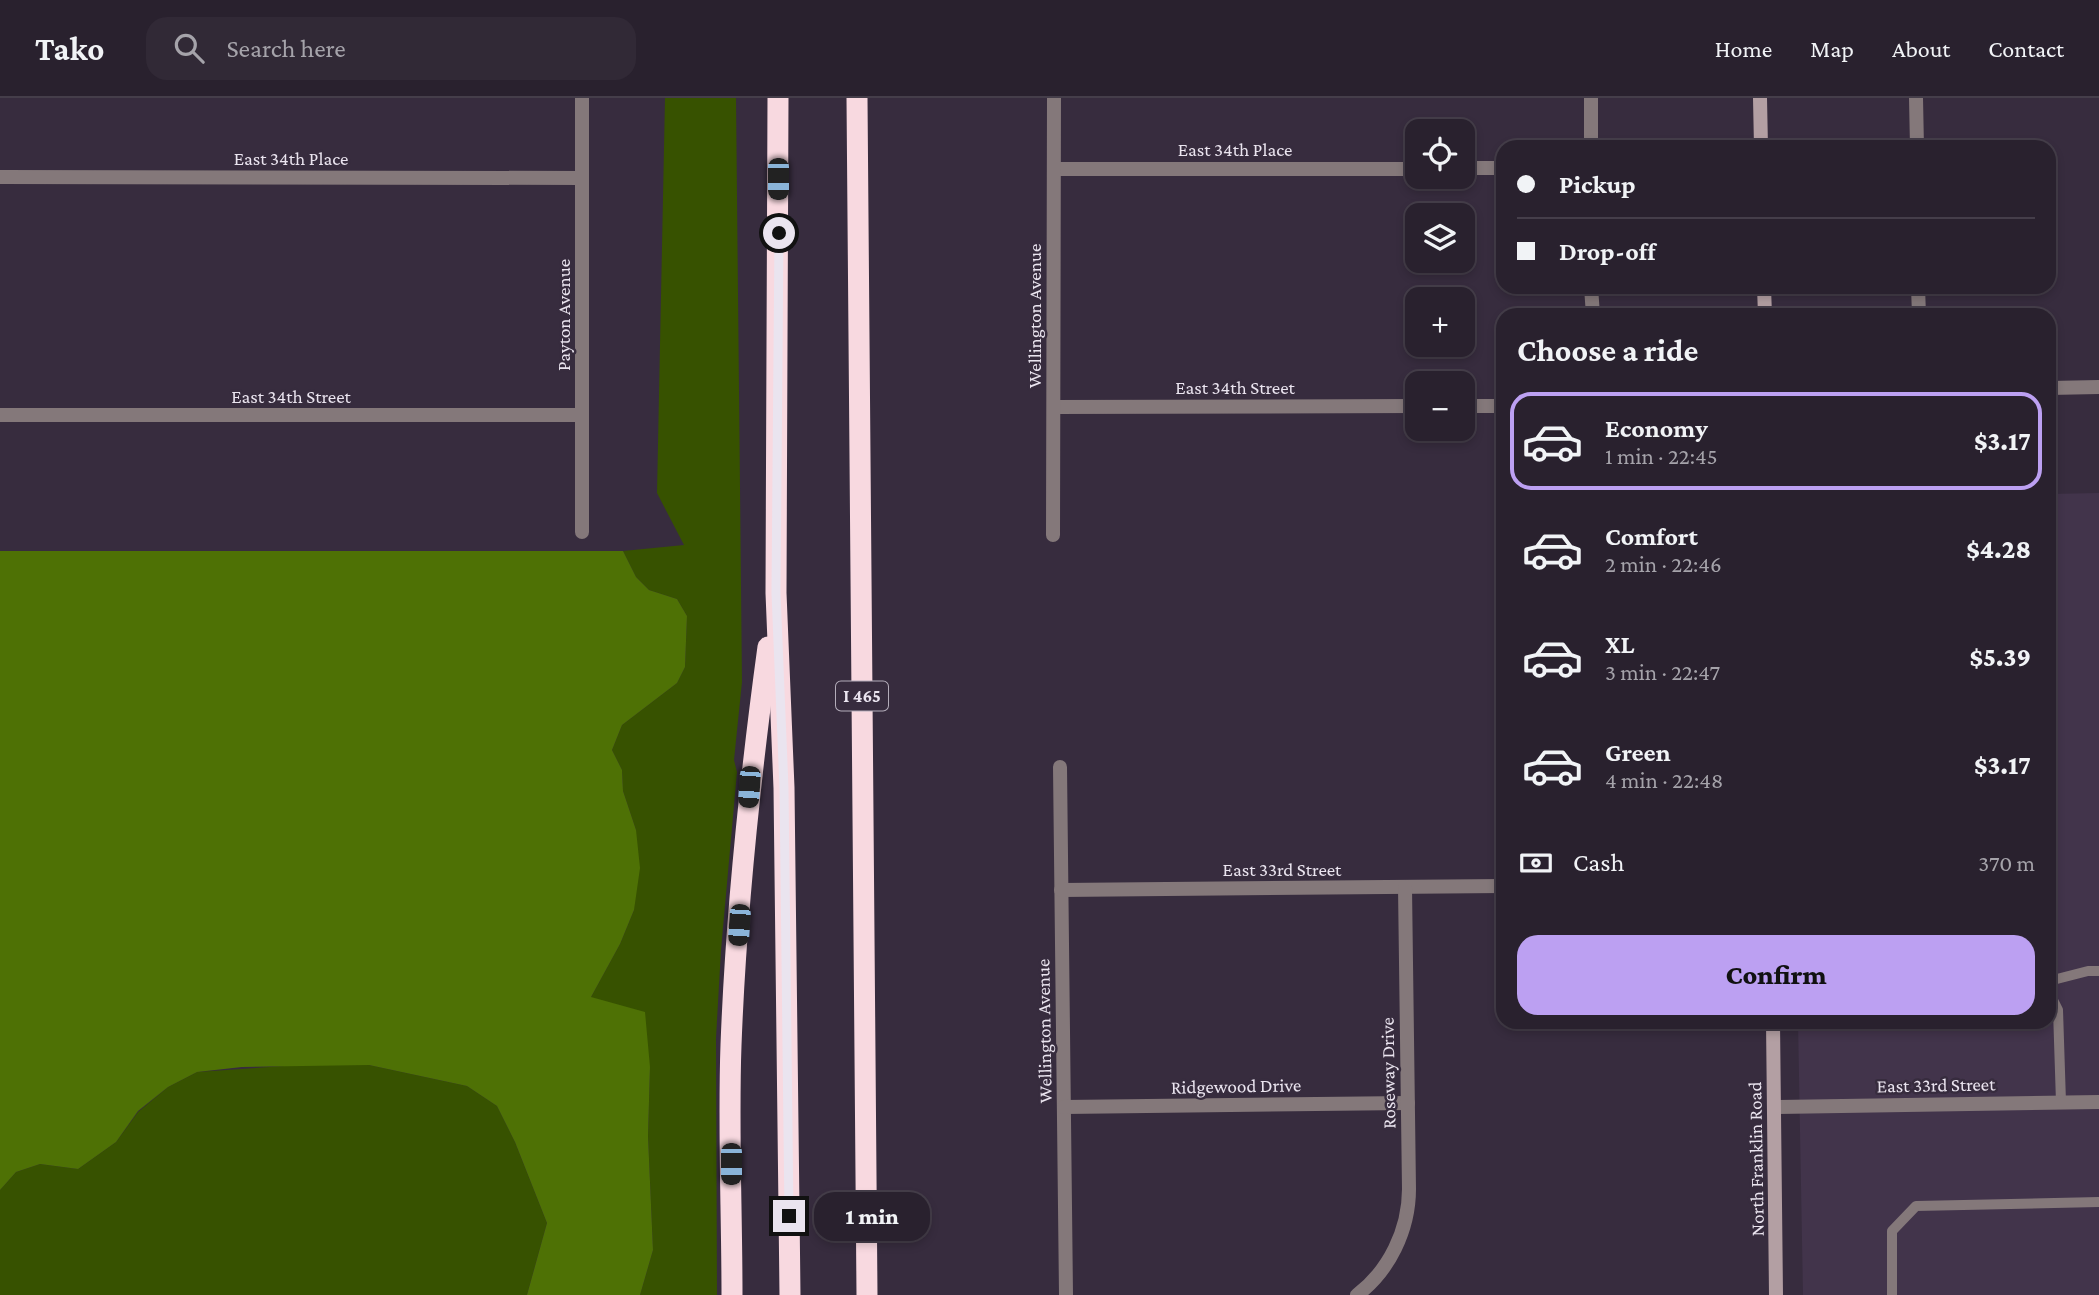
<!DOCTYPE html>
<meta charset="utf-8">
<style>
:root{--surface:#29212e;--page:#312936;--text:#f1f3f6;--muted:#a5a3aa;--line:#453e4a;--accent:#bca0f2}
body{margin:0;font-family:"Crimson Pro",serif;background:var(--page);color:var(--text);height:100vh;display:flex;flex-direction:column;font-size:26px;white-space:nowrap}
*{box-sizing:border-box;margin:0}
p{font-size:23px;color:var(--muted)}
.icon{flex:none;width:38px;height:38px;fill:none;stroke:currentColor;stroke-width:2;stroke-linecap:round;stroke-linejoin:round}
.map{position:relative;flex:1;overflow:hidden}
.drawer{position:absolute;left:1496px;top:210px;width:560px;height:721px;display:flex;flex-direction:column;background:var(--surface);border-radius:21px;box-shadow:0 4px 10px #0003,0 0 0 2px var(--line)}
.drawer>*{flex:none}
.hud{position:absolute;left:1496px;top:42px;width:560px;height:154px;border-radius:21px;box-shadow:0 4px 10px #0003,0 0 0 2px var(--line);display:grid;align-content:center;height:154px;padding:0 21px;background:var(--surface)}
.fabs{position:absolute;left:1405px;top:21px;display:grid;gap:14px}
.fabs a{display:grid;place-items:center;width:70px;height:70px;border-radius:14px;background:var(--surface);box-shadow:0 4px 10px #0003,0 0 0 2px var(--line);font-size:35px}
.end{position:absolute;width:32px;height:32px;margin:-16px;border:9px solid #eae4ef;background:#111;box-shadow:0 0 0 4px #111}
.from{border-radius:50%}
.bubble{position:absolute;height:49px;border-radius:21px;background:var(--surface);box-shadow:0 4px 10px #0003,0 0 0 2px var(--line);font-size:23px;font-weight:800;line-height:49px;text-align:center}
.car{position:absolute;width:21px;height:42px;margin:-21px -10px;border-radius:9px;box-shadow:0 0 5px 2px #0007;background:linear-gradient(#222 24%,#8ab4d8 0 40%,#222 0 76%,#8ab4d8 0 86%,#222 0)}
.hud b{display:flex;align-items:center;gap:24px;height:66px;font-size:26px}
.hud b+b{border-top:2px solid var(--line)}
.hud i{width:18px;height:18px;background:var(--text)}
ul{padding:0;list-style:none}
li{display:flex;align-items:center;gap:21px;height:98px;margin:0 14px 10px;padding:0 7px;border:4px solid transparent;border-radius:21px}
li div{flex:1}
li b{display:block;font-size:26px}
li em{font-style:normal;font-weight:800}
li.on{border-color:var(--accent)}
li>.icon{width:63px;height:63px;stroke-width:1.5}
h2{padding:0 21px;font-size:32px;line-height:84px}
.pay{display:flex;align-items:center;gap:18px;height:77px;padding:0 21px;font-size:26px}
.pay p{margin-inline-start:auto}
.action{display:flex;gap:14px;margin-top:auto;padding:14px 21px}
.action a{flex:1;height:80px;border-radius:21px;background:var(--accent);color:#111;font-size:28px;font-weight:800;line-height:80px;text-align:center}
header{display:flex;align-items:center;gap:42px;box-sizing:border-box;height:98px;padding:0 35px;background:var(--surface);border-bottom:2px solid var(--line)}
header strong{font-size:33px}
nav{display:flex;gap:38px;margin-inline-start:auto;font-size:24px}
.search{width:490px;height:63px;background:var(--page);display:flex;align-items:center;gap:18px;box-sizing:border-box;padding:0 24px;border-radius:21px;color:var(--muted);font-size:26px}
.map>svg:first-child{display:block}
.built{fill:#42344b}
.green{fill:#375200}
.forest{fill:#4e7105}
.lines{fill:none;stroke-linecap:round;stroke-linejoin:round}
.lane{stroke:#84787a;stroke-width:10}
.street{stroke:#84787a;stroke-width:14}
.secondary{stroke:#b39fa3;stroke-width:14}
.highway{stroke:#f8d9e0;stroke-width:21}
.route{stroke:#eae4ef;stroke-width:9}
.labels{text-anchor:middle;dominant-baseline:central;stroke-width:5;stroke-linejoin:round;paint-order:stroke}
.shield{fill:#372c3e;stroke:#b4adba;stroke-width:2}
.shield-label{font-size:18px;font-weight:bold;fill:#eae4ef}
.street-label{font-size:19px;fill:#eae4ef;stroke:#372c3e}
</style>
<header>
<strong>Tako</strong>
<div class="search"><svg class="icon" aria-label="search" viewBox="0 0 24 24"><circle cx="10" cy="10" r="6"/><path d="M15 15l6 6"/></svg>Search here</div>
<nav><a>Home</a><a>Map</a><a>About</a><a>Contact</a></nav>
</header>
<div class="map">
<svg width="2099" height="1197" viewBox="0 0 2099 1197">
<rect width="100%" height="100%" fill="#372c3e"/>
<polygon class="built" points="2099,395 2099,1197 1803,1197 1798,924 2049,924 2049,396"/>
<g class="green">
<polygon points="665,0 736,0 742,584 734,662 737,674 721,852 716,940 717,1197 640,1197 653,1152 648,1038 650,969 591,899 620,846 634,812 636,732 623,693 622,672 612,652 622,627 677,585 685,569 687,518 677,501 649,492 636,479 623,453 684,447 657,395"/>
<polygon points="299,967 369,967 467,988 497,1008 515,1044 547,1125 527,1197 0,1197 0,1092 16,1074 40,1066 78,1071 116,1044 138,1014 168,989 197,974"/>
</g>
<polygon class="forest" points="0,453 623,453 636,479 649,492 677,501 687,518 685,569 677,585 622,627 612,652 622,672 623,693 636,732 640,770 634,812 620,846 591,899 645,914 650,969 648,1038 653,1152 640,1197 527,1197 547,1125 515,1044 497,1008 467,988 369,967 242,969 197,974 168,989 138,1013 116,1044 78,1071 40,1066 16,1074 0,1092"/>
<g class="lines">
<g class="lane">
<polyline points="2049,883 2088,873 2099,873"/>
<polyline points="2049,894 2058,912 2061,1004"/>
<polyline points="1892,1197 1892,1133 1916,1108 2099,1104"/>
</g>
<g class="street">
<polyline points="1916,0 1917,49"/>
<polyline points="1591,49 1591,0"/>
<polyline points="1463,70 1503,70"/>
<polyline points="1054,71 1418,71"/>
<polyline points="0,79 582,80"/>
<polyline points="1591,189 1593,217"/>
<polyline points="1918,189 1919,217"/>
<polyline points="2049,290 2099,289"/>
<polyline points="1463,308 1503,308"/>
<polyline points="1054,309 1418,308"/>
<polyline points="0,317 582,317"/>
<polyline points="582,434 582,0"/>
<polyline points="1053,437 1054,0"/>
<polyline points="1060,669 1066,1197"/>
<polyline points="1061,792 1503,788"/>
<polyline points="1064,1009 1408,1005"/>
<polyline points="1774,1009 2099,1004"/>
<path d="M1357 1197C1389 1173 1409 1132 1409 1091L1405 789"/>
</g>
<g class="secondary">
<polyline points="1760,0 1761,49"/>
<polyline points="1764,189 1765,217"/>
<polyline points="1773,924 1776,1197"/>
</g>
<g class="highway">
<polyline points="778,0 776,495 784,690 790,1197"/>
<polyline points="857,0 867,1197"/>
<path d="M732 1197C732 1114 728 1030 731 947 736 814 750 681 768 549"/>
</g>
</g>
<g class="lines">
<polyline class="route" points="779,135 776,495 784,690 789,1118"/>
</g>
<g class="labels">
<rect class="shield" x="836" y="583.5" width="52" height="29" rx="5"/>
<g class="shield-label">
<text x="862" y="598">I 465</text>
</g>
<g class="street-label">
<text x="1235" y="51">East 34th Place</text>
<text x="291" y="60">East 34th Place</text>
<text transform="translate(563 217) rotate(-90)">Payton Avenue</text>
<text transform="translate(1034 218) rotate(-90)">Wellington Avenue</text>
<text x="1235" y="289">East 34th Street</text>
<text x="291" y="298">East 34th Street</text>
<text x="1282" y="771">East 33rd Street</text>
<text transform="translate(1044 933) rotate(-91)">Wellington Avenue</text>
<text transform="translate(1388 975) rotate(-91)">Roseway Drive</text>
<text transform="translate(1936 987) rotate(-1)">East 33rd Street</text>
<text transform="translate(1236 988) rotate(-1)">Ridgewood Drive</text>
<text transform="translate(1756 1061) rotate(-91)">North Franklin Road</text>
</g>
</g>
</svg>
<div class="fabs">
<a><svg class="icon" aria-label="locate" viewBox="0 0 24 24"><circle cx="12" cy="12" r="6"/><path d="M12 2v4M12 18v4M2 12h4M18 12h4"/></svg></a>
<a><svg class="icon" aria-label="layers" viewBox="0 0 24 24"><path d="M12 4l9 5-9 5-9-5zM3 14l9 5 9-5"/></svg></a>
<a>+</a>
<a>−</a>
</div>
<i class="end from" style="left:779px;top:135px"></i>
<i class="end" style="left:789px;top:1118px"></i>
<div class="bubble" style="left:814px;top:1094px;width:116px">1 min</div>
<i class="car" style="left:778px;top:81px;rotate:180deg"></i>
<i class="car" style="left:749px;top:689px;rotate:184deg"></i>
<i class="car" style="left:739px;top:827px;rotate:184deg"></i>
<i class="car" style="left:731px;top:1066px;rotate:180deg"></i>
<div class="hud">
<b><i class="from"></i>Pickup</b>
<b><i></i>Drop-off</b>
</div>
<section class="drawer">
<h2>Choose a ride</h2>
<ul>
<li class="on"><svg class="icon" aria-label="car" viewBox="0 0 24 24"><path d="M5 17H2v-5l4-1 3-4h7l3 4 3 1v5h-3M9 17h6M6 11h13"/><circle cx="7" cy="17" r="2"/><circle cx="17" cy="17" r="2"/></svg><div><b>Economy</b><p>1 min · 22:45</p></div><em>$3.17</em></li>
<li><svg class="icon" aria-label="car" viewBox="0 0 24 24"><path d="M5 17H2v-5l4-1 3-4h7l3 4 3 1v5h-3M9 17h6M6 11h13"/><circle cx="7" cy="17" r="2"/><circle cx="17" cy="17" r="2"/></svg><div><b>Comfort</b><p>2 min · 22:46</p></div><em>$4.28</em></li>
<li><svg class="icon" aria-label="car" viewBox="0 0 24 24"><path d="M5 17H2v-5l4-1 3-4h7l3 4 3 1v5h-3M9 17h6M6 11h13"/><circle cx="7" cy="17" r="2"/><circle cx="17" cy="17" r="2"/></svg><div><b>XL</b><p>3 min · 22:47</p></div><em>$5.39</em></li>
<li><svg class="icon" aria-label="car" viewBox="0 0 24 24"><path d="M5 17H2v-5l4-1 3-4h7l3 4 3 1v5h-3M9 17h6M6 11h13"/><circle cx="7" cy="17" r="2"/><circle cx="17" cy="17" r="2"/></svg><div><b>Green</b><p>4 min · 22:48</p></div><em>$3.17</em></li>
</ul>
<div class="pay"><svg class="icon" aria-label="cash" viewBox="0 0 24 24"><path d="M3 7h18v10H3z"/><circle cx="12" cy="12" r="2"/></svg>Cash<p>370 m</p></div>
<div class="action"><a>Confirm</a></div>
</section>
</div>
